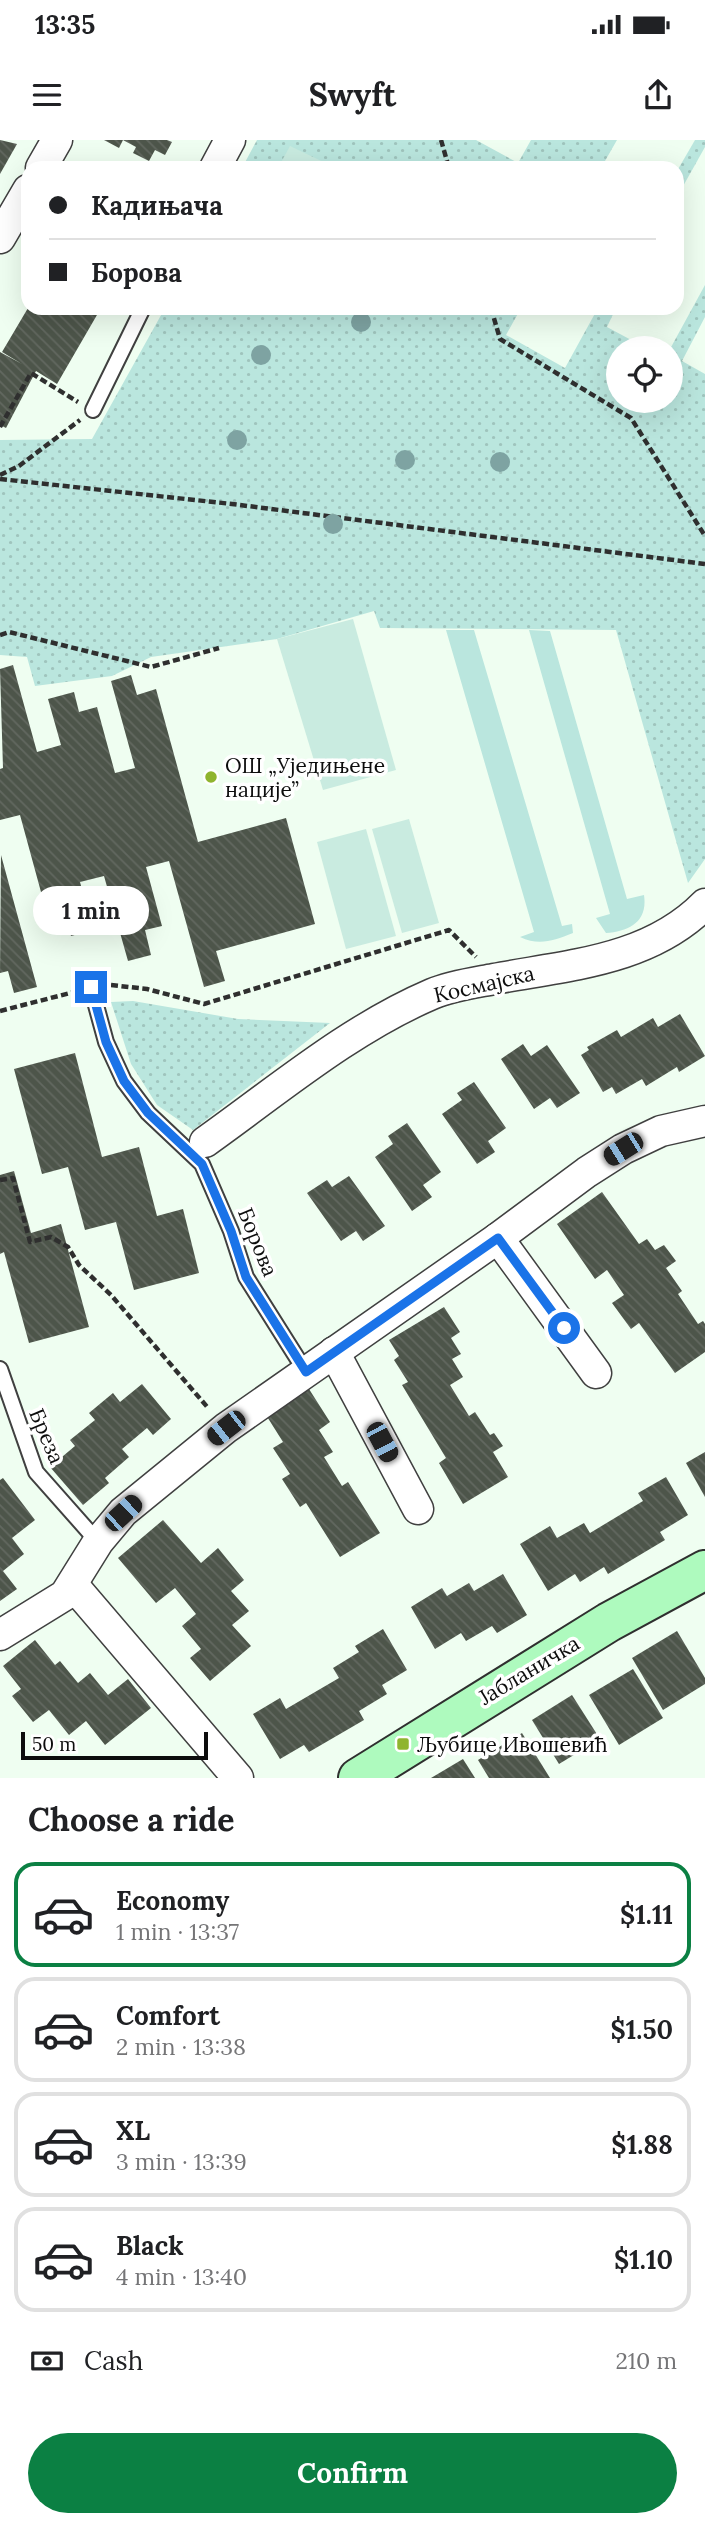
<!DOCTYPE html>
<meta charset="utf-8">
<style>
:root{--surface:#fff;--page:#f6f6f6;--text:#202124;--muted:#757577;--line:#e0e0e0;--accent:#0b8043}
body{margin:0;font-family:Lora,serif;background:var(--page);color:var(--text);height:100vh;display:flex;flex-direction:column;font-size:26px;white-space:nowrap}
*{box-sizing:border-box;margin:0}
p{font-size:23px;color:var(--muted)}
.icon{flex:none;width:38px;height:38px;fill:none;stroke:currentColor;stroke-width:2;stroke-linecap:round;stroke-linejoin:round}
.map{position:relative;height:1638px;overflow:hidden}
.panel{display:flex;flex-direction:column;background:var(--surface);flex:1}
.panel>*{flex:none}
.banner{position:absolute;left:21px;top:21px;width:663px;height:154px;border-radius:21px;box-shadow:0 7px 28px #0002;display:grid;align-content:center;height:154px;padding:0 28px;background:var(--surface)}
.buttons{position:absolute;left:606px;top:196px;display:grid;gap:14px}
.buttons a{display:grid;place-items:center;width:77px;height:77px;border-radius:50%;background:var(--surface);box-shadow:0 7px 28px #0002;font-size:35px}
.scale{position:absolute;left:21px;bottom:18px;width:187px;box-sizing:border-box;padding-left:7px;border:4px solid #0d0d0d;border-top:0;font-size:19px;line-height:24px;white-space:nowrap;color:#0d0d0d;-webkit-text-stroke:5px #fff;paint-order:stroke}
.end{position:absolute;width:32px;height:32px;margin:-16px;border:9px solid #1a73e8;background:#fff;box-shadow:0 0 0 4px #fff}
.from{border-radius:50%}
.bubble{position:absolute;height:49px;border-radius:24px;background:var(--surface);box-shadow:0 7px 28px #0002;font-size:23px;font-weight:800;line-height:49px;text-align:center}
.car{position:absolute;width:21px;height:42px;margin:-21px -10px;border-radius:9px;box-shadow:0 0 5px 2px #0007;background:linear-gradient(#222 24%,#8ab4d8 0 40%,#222 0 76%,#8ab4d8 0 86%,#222 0)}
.banner b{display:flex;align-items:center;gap:24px;height:66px;font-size:26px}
.banner b+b{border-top:2px solid var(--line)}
.banner i{width:18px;height:18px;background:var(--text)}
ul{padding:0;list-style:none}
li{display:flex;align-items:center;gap:21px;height:105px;margin:0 14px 10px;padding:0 14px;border:4px solid var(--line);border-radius:21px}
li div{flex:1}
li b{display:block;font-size:26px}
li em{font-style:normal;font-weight:800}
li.current{border-color:var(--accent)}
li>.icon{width:63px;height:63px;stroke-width:1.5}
h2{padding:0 28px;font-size:32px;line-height:84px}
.pay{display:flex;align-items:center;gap:18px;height:77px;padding:0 28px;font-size:26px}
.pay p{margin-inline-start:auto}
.primary-button{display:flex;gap:14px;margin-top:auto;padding:14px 28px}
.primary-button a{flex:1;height:80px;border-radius:42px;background:var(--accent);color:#fff;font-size:28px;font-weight:800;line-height:80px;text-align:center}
.status{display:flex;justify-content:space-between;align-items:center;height:49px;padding:0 35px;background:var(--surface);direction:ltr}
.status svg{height:19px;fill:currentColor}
header{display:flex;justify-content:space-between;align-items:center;height:91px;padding:0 28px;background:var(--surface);font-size:32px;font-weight:800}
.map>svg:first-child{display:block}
.grass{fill:#bae6de}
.park{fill:url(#park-dots)}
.pitch{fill:#c9ebe0}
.building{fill:url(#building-back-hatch)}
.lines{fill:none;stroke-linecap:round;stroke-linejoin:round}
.lane-casing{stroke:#404040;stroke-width:18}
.street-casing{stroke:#404040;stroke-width:33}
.secondary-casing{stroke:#2f2f2f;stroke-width:42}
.path{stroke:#2f2f2f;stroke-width:4.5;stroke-dasharray:7 3.5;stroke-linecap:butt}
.lane{stroke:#fff;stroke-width:14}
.street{stroke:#fff;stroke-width:30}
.secondary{stroke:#aefabe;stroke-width:38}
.tree{fill:#7ea3a2}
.route{stroke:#1a73e8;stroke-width:9}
.poi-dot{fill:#8fb42e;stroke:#fff;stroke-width:2.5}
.labels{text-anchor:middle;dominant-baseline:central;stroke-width:7;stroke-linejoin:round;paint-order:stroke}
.poi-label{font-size:21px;fill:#0d0d0d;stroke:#fff;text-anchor:start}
.street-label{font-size:21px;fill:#0d0d0d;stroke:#fff}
</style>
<div class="status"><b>13:35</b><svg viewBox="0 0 49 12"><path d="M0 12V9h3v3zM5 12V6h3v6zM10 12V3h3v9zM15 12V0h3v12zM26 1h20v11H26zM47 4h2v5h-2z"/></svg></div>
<header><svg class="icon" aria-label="menu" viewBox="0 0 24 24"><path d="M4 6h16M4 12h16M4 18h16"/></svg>Swyft<svg class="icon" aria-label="share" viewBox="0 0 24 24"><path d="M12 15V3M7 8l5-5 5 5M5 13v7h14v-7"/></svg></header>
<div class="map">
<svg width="705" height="1638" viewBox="0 0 705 1638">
<defs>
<pattern id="park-dots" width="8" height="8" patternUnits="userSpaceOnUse" patternTransform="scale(1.75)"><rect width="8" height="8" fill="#bae6de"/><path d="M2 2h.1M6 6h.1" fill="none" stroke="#9fc4bd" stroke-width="1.8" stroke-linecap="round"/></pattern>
<pattern id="building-back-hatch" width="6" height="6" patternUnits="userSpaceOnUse" patternTransform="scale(1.75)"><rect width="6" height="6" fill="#4d554a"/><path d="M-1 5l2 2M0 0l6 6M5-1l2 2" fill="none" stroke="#626860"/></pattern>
</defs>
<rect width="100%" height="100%" fill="#effef1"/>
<g class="grass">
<path d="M446 490H474L562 786 572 784 573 793C553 801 539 806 520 797L534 792Z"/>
<path d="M529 490 550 491 627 759 644 755C648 782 629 791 606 793L596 778 610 774Z"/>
</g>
<g class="park">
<polygon points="257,0 476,0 518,23 531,0 617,0 601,28 242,28"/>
<polygon points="695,0 705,0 705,7 677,57 677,31"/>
<polygon points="705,145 705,177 682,221 705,234 705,719 688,743 616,490 380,488 374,471 277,499 151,517 112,536 35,546 27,517 0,515 0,300 92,299 165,168 521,168 506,195 565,228 598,168 616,168 607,187 646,208 618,208 618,261 670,261 670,209"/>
<polygon points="133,861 238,879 330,883 193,990 157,965 131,924 111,862"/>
</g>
<g class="pitch">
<polygon points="290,6 336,28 278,28"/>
<polygon points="353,479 396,630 323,650 277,499"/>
<polygon points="409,679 439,783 402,793 372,689"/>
<polygon points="366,689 396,796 346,809 317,702"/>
</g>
<g class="building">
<polygon points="0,0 17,4 0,34"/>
<polygon points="104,0 167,0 172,2 165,15 155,10 149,21 133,13 136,7 123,0 119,8"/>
<polygon points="28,168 101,168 57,244 36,231 6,288 0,285 0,212 22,224 2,212"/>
<polygon points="13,525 37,612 61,605 48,559 74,552 79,572 97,567 115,633 135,628 111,541 131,535 137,555 156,549 198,702 286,678 315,784 216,811 225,841 204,847 169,721 146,727 162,786 145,790 151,815 128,821 104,736 80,742 93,790 71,796 63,769 47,774 20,675 0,680 0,629 3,628 0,529"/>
<polygon points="1,715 37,847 14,853 8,831 0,833"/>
<polygon points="680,874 705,916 679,932 677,927 646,946 642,939 616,954 612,947 603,952 581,915 589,910 587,907 617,890 621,897 653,878 658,887"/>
<polygon points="523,904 531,916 547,905 580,953 557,968 550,958 534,969 501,919"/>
<polygon points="75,913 102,1017 139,1007 157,1076 183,1069 199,1133 134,1150 116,1082 85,1090 68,1027 42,1034 14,929"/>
<polygon points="474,942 506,988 488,1001 495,1012 477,1024 442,974 462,960 457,953"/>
<polygon points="407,983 441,1032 423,1045 432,1057 412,1071 375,1017 393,1004 388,996"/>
<polygon points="14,1031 31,1093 61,1084 89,1187 29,1203 4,1112 0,1114 0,1035"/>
<polygon points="349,1036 385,1086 363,1101 356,1091 341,1101 307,1053 327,1040 332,1047"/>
<polygon points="602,1052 639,1104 647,1099 655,1110 664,1105 676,1121 666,1128 682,1151 678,1154 698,1184 703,1181 705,1184 705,1212 675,1233 639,1183 631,1189 612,1163 624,1155 607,1130 595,1139 557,1084"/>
<polygon points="444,1167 460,1192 451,1198 461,1214 452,1219 463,1237 450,1245 469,1276 475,1272 490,1295 494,1293 503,1306 493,1312 508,1337 463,1364 439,1323 446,1318 402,1245 408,1242 394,1220 399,1216 389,1200"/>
<polygon points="142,1244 171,1279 153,1295 147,1288 122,1309 129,1317 105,1338 109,1343 83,1365 50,1327 75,1306 70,1300 95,1280 89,1273 113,1253 120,1262"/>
<polygon points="309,1249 330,1282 319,1290 333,1312 324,1317 342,1346 348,1342 380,1393 340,1417 306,1363 300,1367 282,1339 290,1334 273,1308 283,1302 266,1275"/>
<polygon points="705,1312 705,1357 686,1323"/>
<polygon points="666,1337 688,1375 660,1392 665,1400 608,1434 604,1427 580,1442 575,1434 548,1451 520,1404 550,1386 557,1398 584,1383 590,1393 643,1361 638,1353"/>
<polygon points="3,1338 35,1380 12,1398 24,1414 3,1431 17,1449 0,1461 0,1340"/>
<polygon points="163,1380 201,1423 218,1408 244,1440 231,1451 249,1471 232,1485 251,1506 210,1541 190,1518 201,1509 182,1486 196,1474 175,1448 156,1463 118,1418"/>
<polygon points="503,1434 527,1475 497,1493 492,1486 466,1501 461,1493 435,1509 411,1467 442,1448 447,1456 469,1443 474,1451"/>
<polygon points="383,1489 407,1530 382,1545 387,1554 359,1571 364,1580 309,1612 304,1605 280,1619 253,1574 280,1558 286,1569 339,1538 333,1528 359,1512 355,1506"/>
<polygon points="677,1491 705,1538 705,1544 663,1570 632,1518"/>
<polygon points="35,1500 55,1525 60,1521 78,1543 90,1533 108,1555 128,1539 151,1568 105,1605 86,1581 69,1595 49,1570 33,1582 12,1556 21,1549 3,1526"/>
<polygon points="633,1529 663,1578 619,1605 589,1555"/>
<polygon points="572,1555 600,1599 559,1624 532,1580"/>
<polygon points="522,1593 550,1638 489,1638 478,1620"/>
<polygon points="463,1619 475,1638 431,1638"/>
</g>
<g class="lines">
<g class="lane-casing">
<g id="lane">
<polyline points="93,270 143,168"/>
<polyline points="91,847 106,902 124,941 148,973 202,1024 231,1091 246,1137 306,1232"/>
<polyline points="0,1229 36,1332 98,1402"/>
</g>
</g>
<g class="street-casing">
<g id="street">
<polyline points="41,28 57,0"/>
<polyline points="215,28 230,0"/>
<polyline points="0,98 28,50"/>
<path d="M205 1002C278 950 350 889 432 854 451 846 473 843 494 839 568 825 649 821 705 764"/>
<polyline points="498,1098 596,1233"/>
<polyline points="334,1212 418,1369"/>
<polyline points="73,1445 238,1638"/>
<polyline points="0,1495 65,1455 98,1402 123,1372 226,1288 498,1098 587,1032 623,1009 661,991 705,981"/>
</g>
</g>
<g class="secondary-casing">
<polyline id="secondary" points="358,1638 609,1482 705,1430"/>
</g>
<g class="path">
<polyline points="441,0 449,28"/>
<polyline points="491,168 500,199 631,278 705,396"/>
<polyline points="0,287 31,233 78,262"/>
<polyline points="0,335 19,326 80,280"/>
<polyline points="0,339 232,364 705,424"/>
<polyline points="0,495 9,492 151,527 219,508"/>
<polyline points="111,845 147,849 204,864 449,790 476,817"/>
<polyline points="0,871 74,852"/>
<polyline points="0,1040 13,1038 30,1102 51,1097 68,1107 79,1125 111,1155 209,1269"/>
</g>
<use href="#lane" class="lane"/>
<use href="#street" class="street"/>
<use href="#secondary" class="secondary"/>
</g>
<g class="tree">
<circle cx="361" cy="182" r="10"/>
<circle cx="261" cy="215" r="10"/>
<circle cx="237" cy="300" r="10"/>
<circle cx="405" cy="320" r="10"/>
<circle cx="500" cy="322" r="10"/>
<circle cx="333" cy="384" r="10"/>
</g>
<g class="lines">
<polyline class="route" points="91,847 106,902 124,941 148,973 202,1024 231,1091 246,1137 306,1232 498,1098 564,1188"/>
</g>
<g class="poi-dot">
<circle cx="211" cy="637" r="7"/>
<rect x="396" y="1597" width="14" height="14" rx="3.5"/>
</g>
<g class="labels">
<g class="poi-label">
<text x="225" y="625">ОШ „Уједињене<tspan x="225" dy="24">нације”</tspan></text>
<text x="417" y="1604">Љубице Ивошевић</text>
</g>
<g class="street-label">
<text transform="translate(484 844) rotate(-13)">Космајска</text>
<text transform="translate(258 1102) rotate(68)">Борова</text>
<text transform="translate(47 1296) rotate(67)">Бреза</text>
<text transform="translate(529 1530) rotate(-31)">Јабланичка</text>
</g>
</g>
</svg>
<div class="buttons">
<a><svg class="icon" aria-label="locate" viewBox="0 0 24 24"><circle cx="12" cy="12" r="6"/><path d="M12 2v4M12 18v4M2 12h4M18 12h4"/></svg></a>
</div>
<div class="scale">50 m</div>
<i class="end from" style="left:564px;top:1188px"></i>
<i class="end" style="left:91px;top:847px"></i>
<div class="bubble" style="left:33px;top:746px;width:116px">1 min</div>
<i class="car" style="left:623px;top:1009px;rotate:238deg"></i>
<i class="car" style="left:226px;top:1288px;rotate:232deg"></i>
<i class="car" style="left:382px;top:1302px;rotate:152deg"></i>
<i class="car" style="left:123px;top:1373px;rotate:47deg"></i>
<div class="banner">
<b><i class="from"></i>Кадињача</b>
<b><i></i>Борова</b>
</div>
</div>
<section class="panel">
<h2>Choose a ride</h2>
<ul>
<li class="current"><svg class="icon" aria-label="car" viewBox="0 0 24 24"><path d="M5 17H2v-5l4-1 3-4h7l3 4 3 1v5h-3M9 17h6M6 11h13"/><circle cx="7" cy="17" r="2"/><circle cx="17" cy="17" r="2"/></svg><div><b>Economy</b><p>1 min · 13:37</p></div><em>$1.11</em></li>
<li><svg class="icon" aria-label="car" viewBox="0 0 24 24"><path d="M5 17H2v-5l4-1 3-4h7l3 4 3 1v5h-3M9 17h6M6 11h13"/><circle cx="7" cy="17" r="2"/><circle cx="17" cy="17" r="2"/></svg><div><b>Comfort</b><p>2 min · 13:38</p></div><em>$1.50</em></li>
<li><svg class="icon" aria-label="car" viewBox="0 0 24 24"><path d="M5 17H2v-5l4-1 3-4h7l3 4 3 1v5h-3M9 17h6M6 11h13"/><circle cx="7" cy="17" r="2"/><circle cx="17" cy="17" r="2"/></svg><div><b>XL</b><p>3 min · 13:39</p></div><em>$1.88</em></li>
<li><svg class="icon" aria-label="car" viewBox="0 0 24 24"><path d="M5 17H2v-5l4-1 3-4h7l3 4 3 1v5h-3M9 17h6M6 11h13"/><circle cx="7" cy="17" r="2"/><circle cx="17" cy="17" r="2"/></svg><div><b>Black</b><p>4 min · 13:40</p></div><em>$1.10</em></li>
</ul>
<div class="pay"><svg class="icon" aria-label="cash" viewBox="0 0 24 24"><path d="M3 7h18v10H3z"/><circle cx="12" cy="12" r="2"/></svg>Cash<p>210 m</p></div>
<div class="primary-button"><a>Confirm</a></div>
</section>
